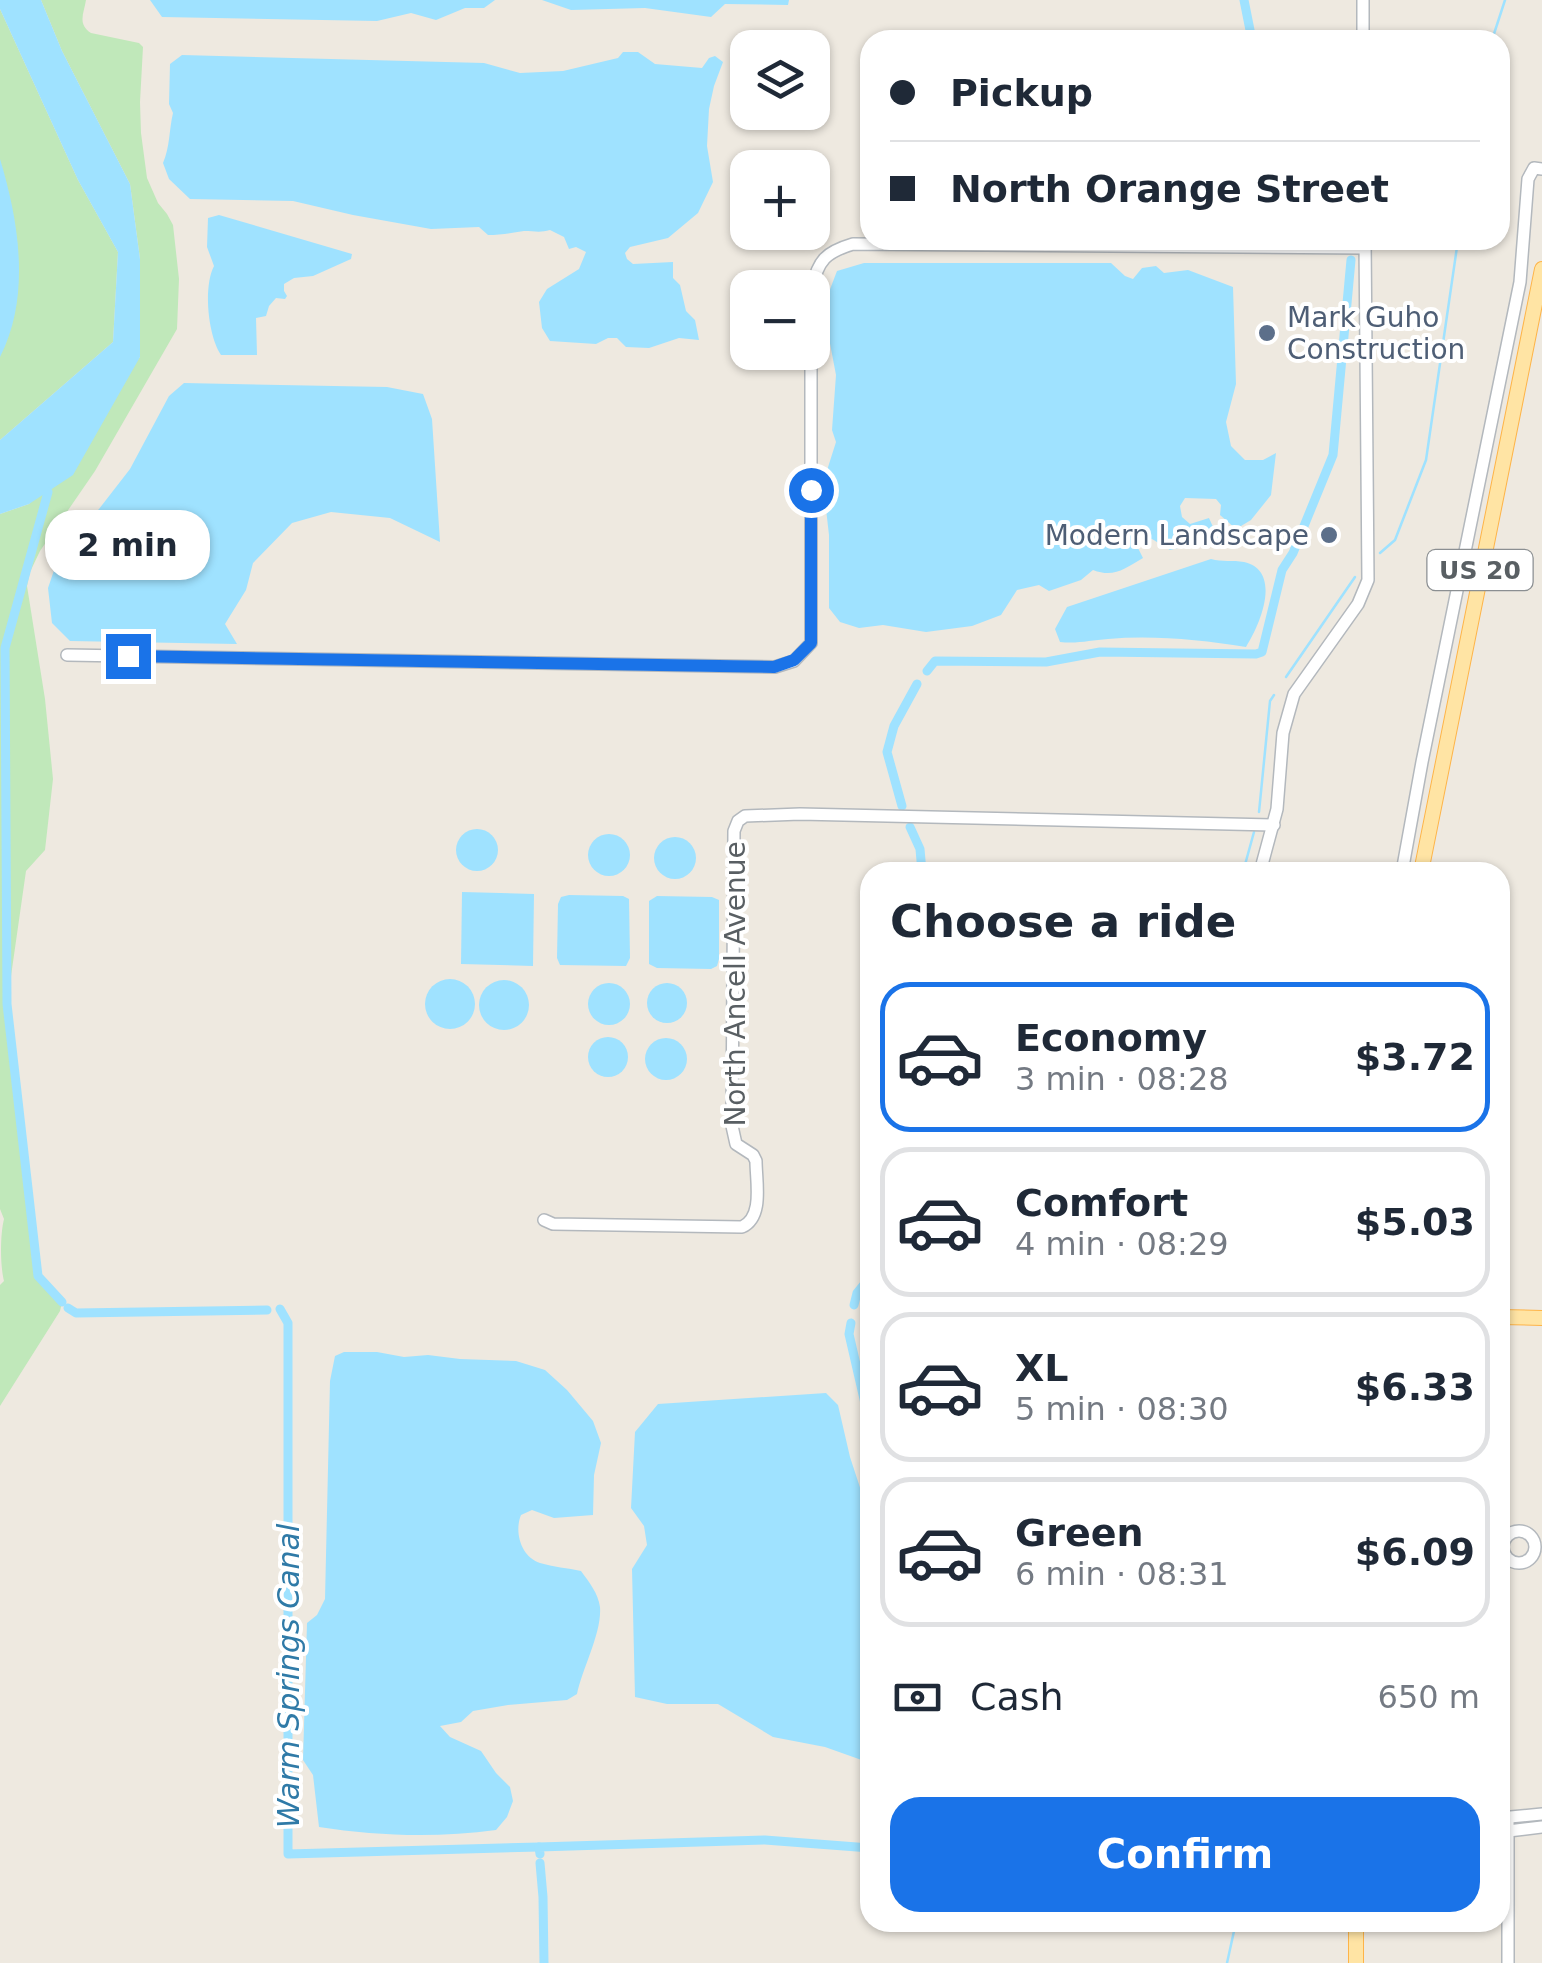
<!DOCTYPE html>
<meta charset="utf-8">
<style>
:root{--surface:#fff;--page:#f2f2f3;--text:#1f2937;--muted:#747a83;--line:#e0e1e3;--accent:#1a73e8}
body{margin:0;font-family:"DejaVu Sans",sans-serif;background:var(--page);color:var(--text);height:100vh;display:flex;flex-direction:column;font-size:38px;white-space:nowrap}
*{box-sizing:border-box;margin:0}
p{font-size:32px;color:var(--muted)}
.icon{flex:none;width:55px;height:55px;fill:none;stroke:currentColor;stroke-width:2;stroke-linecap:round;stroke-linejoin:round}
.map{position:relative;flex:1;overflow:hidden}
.panel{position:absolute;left:860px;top:862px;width:650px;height:1070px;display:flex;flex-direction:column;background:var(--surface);border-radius:30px;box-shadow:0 2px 8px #0004}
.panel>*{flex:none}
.guide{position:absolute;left:860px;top:30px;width:650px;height:220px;border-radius:30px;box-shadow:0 2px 8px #0004;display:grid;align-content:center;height:220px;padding:0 30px;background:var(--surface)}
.buttons{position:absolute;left:730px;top:30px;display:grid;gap:20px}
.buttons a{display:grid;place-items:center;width:100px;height:100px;border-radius:20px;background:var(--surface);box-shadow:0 2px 8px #0004;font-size:50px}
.end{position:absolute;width:45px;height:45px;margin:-22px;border:12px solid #1a73e8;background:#fff;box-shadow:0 0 0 5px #fff}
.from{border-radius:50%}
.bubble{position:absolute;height:70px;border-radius:30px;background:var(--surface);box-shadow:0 2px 8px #0004;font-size:32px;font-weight:800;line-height:70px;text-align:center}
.guide b{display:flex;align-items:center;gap:35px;height:95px;font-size:38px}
.guide b+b{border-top:2px solid var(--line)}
.guide i{width:25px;height:25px;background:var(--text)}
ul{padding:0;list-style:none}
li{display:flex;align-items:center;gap:30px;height:150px;margin:0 20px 15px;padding:0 10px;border:5px solid var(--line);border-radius:30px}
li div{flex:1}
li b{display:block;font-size:38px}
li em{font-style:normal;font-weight:800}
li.current{border-color:var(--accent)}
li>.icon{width:90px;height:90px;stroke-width:1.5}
h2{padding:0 30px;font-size:45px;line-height:120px}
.pay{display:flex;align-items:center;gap:25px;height:110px;padding:0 30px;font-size:38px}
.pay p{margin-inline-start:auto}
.primary-button{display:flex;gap:20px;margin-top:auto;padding:20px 30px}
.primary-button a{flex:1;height:115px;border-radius:30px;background:var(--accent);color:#fff;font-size:40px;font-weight:800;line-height:115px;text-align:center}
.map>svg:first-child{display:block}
.green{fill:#c0e8ba}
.water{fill:#9fe2ff}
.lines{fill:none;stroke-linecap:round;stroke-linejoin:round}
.stream{stroke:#9fe2ff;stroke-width:2.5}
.canal{stroke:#9fe2ff;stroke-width:9}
.minor-casing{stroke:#b3b8bd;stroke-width:14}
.major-casing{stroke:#feb448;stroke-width:16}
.minor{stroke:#fff;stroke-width:11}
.major{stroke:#ffe4a4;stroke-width:14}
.route{stroke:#1a73e8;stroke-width:12}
.service-dot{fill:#5c6f8a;stroke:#fff;stroke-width:4}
.labels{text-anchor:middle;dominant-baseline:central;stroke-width:8;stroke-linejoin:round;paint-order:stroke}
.shield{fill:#fff;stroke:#8b8f92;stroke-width:2.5}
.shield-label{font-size:25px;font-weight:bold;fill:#595f63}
.service-label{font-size:28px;fill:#4e5e75;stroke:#fff;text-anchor:start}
.street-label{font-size:28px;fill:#595f63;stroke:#fff}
.water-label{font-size:30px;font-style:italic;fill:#2f7aa7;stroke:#fff}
</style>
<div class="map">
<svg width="1542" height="1963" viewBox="0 0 1542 1963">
<rect width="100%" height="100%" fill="#eee9e0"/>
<g class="green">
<path d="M41 0H86C84 13 77 24 91 33L139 43 143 47 140 102 141 133 147 178 158 203 167 214 173 225 179 279 177 329 95 471 40 551 30 572 27 586 45 699 53 779 45 850 26 871 7 1004 38 1276 62 1302 60 1311 0 1406V1285L4 1281C0 1265 0 1235 4 1219L0 1209V514L29 504 140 357V259L130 184 62 51Z"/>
<polygon points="0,9 78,180 118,252 113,342 0,440"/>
</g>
<g class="water">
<polygon points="0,0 41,0 62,51 130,184 140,259 140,357 73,475 29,504 0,514 0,440 113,342 118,252 78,180 0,9"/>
<polygon points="150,0 495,0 484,8 465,8 436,20 411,13 377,21 162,17"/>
<polygon points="542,0 789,0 788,5 725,4 711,17 645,8 571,10"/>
<path d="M623 52H638L655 64 702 68 709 58 715 56 723 62 714 86 709 109 707 146 713 182 698 213 668 238 630 247 625 253 627 259 633 264 673 262V278L680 285 686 311 695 320 699 340 679 338 649 348 626 347 617 338H608L596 344 550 341 542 328 539 302 547 289 579 269 586 252 576 247 569 249 564 237 550 230C540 233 534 231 524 231 511 233 500 235 488 235L479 227 431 229 353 215 293 201 190 199 169 179 163 163C170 147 169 130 173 113L169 104 170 64 182 55 484 63 520 73 563 71 618 58Z"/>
<path d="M0 159C19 222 31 296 0 357Z"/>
<path d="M219 215 352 254 351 259 313 276 294 278 284 284V291L287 296 285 299 276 298 269 306 266 316 256 318 257 355H221C208 336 203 287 214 266L207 247 208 218Z"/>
<path d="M864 263H1111L1125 276 1133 279 1142 268 1156 266 1164 273 1188 270 1233 287 1236 384 1226 422 1231 446 1245 460H1263L1276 453 1271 495 1251 520 1236 529 1220 515 1221 505 1216 499 1185 498 1180 506 1182 517 1190 524 1209 518 1218 538 1170 550 1152 539 1140 542 1138 548 1143 558C1124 569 1114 578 1093 570L1081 580 1049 591 1039 585 1017 590 1001 615 972 626 926 632 883 625 859 628 840 622 829 608V535L823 483 836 442 832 430 836 375 828 333 829 292 837 271Z"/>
<polygon points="184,383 387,387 423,394 432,419 440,542 390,518 331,512 292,523 253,563 246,590 225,624 237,644 70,641 52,623 48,588 62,547 99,509 130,469 169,396"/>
<path d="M1211 559C1222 562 1233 560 1244 562 1283 571 1260 625 1246 647 1201 640 1154 635 1108 639 1091 640 1078 644 1060 642L1055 629 1067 607Z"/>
<circle cx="477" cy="850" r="21"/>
<circle cx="609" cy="855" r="21"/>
<circle cx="675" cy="858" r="21"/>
<polygon points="462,892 534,894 533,966 461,964"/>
<polygon points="569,895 623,896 629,899 630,958 626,966 560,965 557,958 558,904 561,897"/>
<polygon points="657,896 712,897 719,900 719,959 717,966 711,969 657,968 649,964 649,901"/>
<circle cx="450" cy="1004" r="25"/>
<circle cx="504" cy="1005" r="25"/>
<circle cx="667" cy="1003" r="20"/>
<circle cx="609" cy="1004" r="21"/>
<circle cx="608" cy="1057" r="20"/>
<circle cx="666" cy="1059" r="21"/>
<path d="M344 1352H377L404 1357 428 1355 460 1359 516 1361 545 1370 567 1390 593 1421 601 1443 594 1475 593 1515 554 1518 532 1510 521 1515C514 1532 521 1557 540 1563 553 1567 568 1568 581 1571 589 1582 598 1593 600 1607 602 1633 582 1669 577 1694L567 1700 508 1705 473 1711 461 1722 440 1726 450 1737 481 1751 496 1773 510 1787 513 1801 507 1817 496 1830C437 1838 377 1836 319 1827L313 1775 303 1760 307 1623 317 1615 325 1599 330 1381 335 1356Z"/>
<polygon points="826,1393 838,1405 850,1457 870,1518 870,1763 825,1747 773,1737 718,1704 667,1704 635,1697 632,1569 647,1545 644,1526 631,1508 635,1432 658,1404"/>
</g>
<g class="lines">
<g class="stream">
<polyline points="1492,40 1505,0"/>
<polyline points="1380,553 1395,540 1426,460 1458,240"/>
<polyline points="1286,677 1355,577"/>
<polyline points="1259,812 1270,701 1274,695"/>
<polyline points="1243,872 1254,832"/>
<polyline points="1227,1963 1236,1922"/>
</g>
<g class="canal">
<polyline points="1244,0 1252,40"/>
<polyline points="48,492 5,648 7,1004 38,1276 62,1302"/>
<polyline points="927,671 935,661 1046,662 1100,652 1256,654 1262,652 1282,570 1293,553 1333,455 1351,260"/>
<polyline points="902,806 887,752 894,726 917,684"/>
<polyline points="910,827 920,849 922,872"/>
<polyline points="854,1305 857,1293 870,1277"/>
<polyline points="68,1308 76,1313 267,1310"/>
<polyline points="280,1309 288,1323 288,1854 539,1847"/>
<polyline points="851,1323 849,1334 870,1425"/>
<polyline points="540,1854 539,1847 765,1840 870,1848"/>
<polyline points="540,1863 543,1897 544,1963"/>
</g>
<g class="minor-casing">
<g id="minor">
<polyline points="1363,40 1363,0"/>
<path d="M812 288C818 260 826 252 853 244L1365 248"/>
<polyline points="67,655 775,667 794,661 811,643 811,352"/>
<polyline points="1260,872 1277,809 1283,733 1294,694 1358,604 1368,580 1365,240"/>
<polyline points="1402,872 1422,762 1520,282 1528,179 1534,168 1542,169"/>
<path d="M544 1220 553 1224 742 1227C764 1217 756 1182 756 1161L753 1155 736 1144 732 1126 734 831 738 821 745 816 800 814 1274 825"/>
<circle cx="1519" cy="1547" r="16"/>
<polyline points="1500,1818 1542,1814"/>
<polyline points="1500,1832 1542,1827"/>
<polyline points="1508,1963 1508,1818"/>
</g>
</g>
<g class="major-casing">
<g id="major">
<polyline points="1421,872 1542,269"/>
<polyline points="1500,1317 1542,1318"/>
<polyline points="1356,1922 1356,1963"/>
</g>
</g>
<use href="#minor" class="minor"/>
<use href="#major" class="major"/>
</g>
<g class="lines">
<polyline class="route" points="128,656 774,667 794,660 811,643 811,490"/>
</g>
<g class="service-dot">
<circle cx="1267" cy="333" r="10"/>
<circle cx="1329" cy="535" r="10"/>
</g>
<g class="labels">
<rect class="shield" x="1427.5" y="550" width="105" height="40" rx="8"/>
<g class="shield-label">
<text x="1480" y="570">US 20</text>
</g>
<g class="service-label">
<text x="1287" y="317">Mark Guho<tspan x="1287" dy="32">Construction</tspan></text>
<text x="1309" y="535" text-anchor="end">Modern Landscape</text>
</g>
<g class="street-label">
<text transform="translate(735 984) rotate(-90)">North Ancell Avenue</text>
</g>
<g class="water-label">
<text transform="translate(288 1676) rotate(-90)">Warm Springs Canal</text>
</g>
</g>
</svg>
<div class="buttons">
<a><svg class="icon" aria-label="layers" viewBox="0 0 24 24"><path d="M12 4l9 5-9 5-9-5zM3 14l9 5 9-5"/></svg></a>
<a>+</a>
<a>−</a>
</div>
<i class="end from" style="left:811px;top:490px"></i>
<i class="end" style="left:128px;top:656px"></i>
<div class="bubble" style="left:45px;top:510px;width:165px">2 min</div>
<div class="guide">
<b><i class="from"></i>Pickup</b>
<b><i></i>North Orange Street</b>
</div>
<section class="panel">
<h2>Choose a ride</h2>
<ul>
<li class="current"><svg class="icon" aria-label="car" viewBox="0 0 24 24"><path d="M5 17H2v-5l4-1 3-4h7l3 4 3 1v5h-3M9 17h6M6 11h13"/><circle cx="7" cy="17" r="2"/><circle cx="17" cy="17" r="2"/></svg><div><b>Economy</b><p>3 min · 08:28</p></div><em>$3.72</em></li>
<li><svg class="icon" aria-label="car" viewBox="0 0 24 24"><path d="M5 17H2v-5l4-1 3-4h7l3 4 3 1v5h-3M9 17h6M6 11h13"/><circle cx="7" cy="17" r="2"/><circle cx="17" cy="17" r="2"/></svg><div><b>Comfort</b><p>4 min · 08:29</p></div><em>$5.03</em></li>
<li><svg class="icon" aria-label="car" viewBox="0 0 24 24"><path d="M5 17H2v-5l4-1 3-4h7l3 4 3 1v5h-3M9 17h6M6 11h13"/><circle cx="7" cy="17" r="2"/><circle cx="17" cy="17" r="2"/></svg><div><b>XL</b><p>5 min · 08:30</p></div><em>$6.33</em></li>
<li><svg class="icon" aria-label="car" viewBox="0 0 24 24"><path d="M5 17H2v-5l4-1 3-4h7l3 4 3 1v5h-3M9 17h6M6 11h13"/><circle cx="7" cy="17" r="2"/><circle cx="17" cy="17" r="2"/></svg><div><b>Green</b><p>6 min · 08:31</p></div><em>$6.09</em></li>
</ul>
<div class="pay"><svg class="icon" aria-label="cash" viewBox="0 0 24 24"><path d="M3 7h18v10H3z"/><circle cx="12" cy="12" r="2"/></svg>Cash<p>650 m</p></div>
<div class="primary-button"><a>Confirm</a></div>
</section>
</div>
